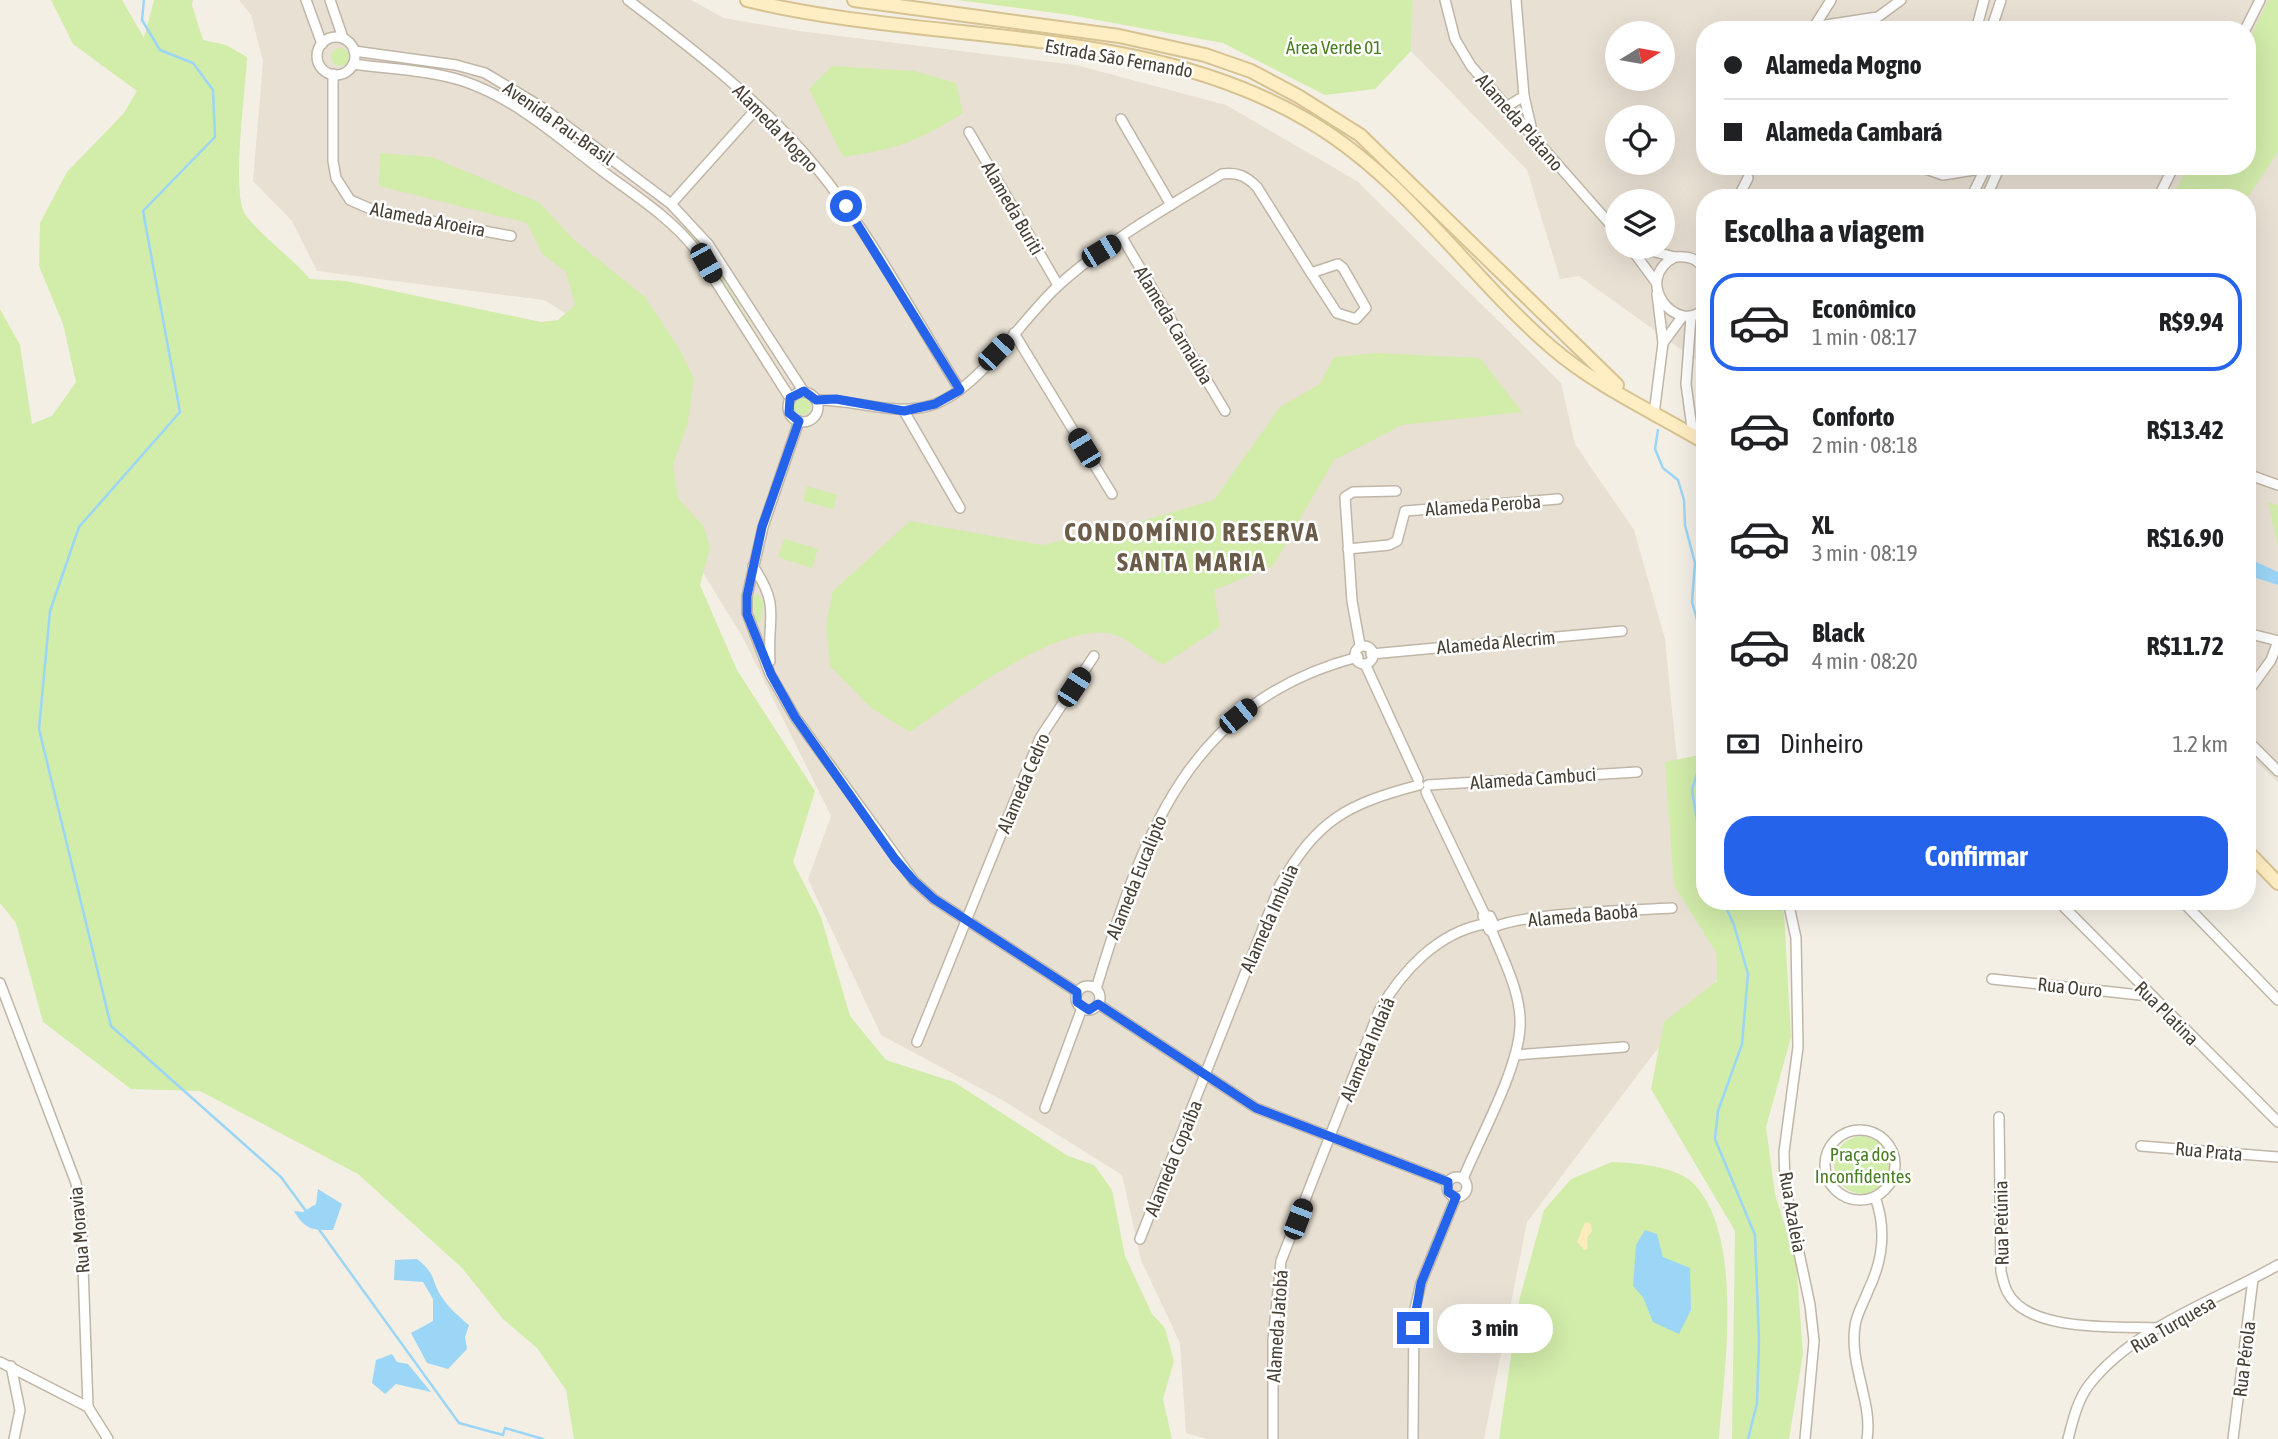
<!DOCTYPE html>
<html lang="pt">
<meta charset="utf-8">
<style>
:root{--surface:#fff;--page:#f2f2f2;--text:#202124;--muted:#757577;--line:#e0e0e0;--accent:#2563eb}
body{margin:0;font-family:"Asap Condensed",sans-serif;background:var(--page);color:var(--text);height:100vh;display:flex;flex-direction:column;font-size:26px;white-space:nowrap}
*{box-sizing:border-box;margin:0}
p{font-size:23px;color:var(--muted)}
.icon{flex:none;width:38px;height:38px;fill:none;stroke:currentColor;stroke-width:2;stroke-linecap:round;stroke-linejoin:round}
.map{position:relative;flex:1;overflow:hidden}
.details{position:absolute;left:1696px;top:189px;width:560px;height:721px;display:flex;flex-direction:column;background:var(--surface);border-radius:28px;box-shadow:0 7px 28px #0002}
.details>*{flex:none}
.banner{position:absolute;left:1696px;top:21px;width:560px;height:154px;border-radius:28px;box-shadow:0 7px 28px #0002;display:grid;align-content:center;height:154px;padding:0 28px;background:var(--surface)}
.needle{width:46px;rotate:79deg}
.fabs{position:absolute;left:1605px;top:21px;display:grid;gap:14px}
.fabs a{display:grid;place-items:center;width:70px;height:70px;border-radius:50%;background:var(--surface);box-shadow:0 7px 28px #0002;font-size:35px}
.end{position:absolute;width:32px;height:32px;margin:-16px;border:9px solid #2563eb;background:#fff;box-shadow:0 0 0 4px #fff}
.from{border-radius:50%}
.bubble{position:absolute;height:49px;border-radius:24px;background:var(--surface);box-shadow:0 7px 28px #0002;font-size:23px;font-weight:700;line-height:49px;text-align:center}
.car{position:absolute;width:21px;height:42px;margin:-21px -10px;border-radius:9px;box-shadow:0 0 5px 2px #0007;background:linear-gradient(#222 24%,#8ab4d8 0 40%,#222 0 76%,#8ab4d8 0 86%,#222 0)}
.banner b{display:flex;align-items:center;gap:24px;height:66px;font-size:26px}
.banner b+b{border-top:2px solid var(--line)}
.banner i{width:18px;height:18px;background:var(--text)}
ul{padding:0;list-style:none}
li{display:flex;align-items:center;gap:21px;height:98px;margin:0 14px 10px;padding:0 14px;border:4px solid transparent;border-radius:28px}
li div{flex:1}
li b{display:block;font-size:26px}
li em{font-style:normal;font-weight:700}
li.selected{border-color:var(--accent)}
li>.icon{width:63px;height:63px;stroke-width:1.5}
h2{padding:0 28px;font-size:32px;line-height:84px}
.pay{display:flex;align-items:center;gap:18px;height:77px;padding:0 28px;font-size:26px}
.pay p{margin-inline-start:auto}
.action{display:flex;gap:14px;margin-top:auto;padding:14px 28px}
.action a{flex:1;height:80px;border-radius:28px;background:var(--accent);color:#fff;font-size:28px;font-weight:700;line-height:80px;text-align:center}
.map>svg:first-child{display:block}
.residential{fill:#e8e0d3;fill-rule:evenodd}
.green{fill:#d2ecaa}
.sand{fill:#fcebbd}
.water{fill:#9cd6f6}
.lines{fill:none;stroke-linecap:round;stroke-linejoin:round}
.stream{stroke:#9cd6f6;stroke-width:2.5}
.minor-casing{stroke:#c0b6a7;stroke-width:12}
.secondary-casing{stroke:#d7c291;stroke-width:16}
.minor{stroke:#fff;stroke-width:9}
.secondary{stroke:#ffeec4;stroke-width:12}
.route{stroke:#2563eb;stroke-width:9}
.labels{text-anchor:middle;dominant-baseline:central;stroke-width:5;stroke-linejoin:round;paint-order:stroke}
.park-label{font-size:19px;fill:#4a7e23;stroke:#fff}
.street-label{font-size:19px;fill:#473f34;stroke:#fff}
.district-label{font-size:26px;font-weight:bold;letter-spacing:2px;fill:#6b5c4a;stroke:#fff}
</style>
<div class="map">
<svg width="2278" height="1439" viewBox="0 0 2278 1439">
<rect width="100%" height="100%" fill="#f4efe5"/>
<g class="residential">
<polygon points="239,0 691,0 724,18 799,31 1076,65 1226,105 1357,181 1561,383 1575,444 1634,530 1665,639 1689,880 1728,967 1651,1057 1527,1222 1484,1439 1207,1439 1186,1433 1180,1343 1141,1260 1122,1175 1002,1100 881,1035 808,879 831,816 742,636 659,501 642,360 544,300 317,271 292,221 253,181 263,61 251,15"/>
<path d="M1413 0H2278V782L2247 753V198H1704V366L1579 276 1560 279 1527 170 1411 51ZM1704 30H2247V166H1704ZM1617 33H1662V79H1617ZM1617 117H1662V163H1617ZM1617 201H1662V247H1617Z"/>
</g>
<g class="green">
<path d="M51 0H122L144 38 154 0H193L192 5 203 40 226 45 247 57C246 88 231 192 245 214 258 233 292 258 310 279L346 281 541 322 558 320 575 305 566 272 542 254 527 223 379 186 380 153 432 157 540 203 573 239 645 297 680 350 694 379 688 423 673 464 678 498 704 527 710 548 700 585 737 670 815 791 793 862 821 917 850 1016 886 1060 954 1082 1068 1156 1094 1165 1112 1190 1125 1256 1152 1314 1165 1328 1174 1361 1163 1399 1172 1439H574L566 1390 537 1348 503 1319 462 1268 358 1174 200 1091 131 1089 43 1022 16 923 0 903V309L20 345 32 424 52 416 76 382 63 324 39 266 40 223 67 172 124 113 137 91 73 44Z"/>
<polygon points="957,0 1413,0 1411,51 1375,89 1325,95 1223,43 1070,15"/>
<polygon points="2268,0 2278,0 2278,152 2247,198 2172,198 2188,166 2247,166 2247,45"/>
<circle cx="340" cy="57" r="9"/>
<path d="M832 66 914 71 956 83 963 113C917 142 897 149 843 157L809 89Z"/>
<polygon points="688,229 709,256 781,374 777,376 707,257 686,231"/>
<path d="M1377 353 1480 358 1522 412 1402 425 1334 460 1273 566 1214 590 1220 627 1163 665C1148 656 1133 643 1118 636 1067 614 952 704 910 732L871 708 830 666 826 625 833 591 910 521 1042 545 1118 528 1214 500 1280 407 1320 384 1334 357Z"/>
<circle cx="802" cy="406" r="9"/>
<polygon points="807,486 837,495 833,509 803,501"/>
<polygon points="2268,502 2278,505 2278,547"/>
<polygon points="784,539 818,549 812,568 778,557"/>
<polygon points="757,593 764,602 760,623 755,620 753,597"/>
<polygon points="1704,754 1704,901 1775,901 1784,912 1791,1037 1766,1127 1775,1194 1796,1261 1803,1354 1789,1439 1732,1439 1735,1231 1651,1089 1664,1022 1717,981 1717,954 1674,885 1665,762"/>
<circle cx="1863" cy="1165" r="29"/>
<path d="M1612 1162C1635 1163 1676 1166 1693 1183 1745 1235 1724 1372 1719 1439H1499L1519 1301 1544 1210 1571 1179Z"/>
</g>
<polygon class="sand" points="1585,1222 1591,1224 1592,1231 1587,1238 1588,1249 1584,1250 1577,1242"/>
<g class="water">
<polygon points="2247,558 2278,572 2278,585 2247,575"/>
<path d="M318 1189 342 1204 333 1230C312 1230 305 1230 294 1211L303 1212 316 1204Z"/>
<polygon points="1645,1230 1657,1234 1663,1257 1690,1268 1691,1310 1679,1334 1653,1322 1643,1297 1633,1286 1636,1245"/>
<path d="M417 1259C437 1275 430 1278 441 1296 449 1308 458 1316 469 1325L465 1337 467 1349 448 1369 427 1363 411 1333 433 1321V1299L423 1282 394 1280 395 1260Z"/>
<polygon points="392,1354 397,1362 408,1364 431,1392 396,1384 385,1394 372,1383 376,1360"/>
</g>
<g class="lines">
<g class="stream">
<polyline points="144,0 142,20 160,50 193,63 213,90 215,137 143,211 180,412 79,527 50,611 39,729 111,1026 281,1177 306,1211"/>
<polyline points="1658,430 1655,449 1663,468 1678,480 1684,500 1685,525 1695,563 1692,602 1704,644"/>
<polyline points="1704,751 1692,790 1704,863"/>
<polyline points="1723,901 1734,925 1748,974 1742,1044 1718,1111 1715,1139 1755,1235 1759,1340 1757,1403 1748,1439"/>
<polyline points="318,1228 459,1423 503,1435 505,1428 543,1439"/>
</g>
<g class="minor-casing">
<g id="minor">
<polyline points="306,0 322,44"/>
<polyline points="330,0 343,38"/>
<path d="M628 0C694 50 762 102 815 166 871 234 913 315 960 390"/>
<polyline points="1445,0 1455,39 1471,66 1617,232"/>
<polyline points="1516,0 1524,96 1533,135"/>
<polyline points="1814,27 1831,0"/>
<polyline points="1793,30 1878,17 1901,0"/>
<polyline points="1976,30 1984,0"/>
<polyline points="1991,30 2001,0"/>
<polyline points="2245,30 2260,0"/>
<circle cx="336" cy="56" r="19"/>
<polyline points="354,51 456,65 485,73 543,108 671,204 708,244 804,392"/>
<path d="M353 64C388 69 429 70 463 81 515 98 559 138 601 170 634 195 670 217 695 249L790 398"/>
<polyline points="333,74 333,161 336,178 350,200 373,210 511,236"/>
<polyline points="1506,107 1524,96"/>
<polyline points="1121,119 1171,205"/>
<polyline points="969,132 1058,285"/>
<polyline points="1917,166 1943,175 1980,169"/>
<polyline points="1738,198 1748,178"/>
<polyline points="1971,198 1983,173 1980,166"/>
<polyline points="1986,198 2000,166"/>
<polyline points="2158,198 2174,166"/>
<polyline points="671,204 758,107"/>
<polyline points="1123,239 1225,411"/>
<polyline points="1630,247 1655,281"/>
<polyline points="1635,247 1675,257"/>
<polygon points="1338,264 1343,268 1366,308 1356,319 1337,313 1311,273"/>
<path d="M1704 271C1699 258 1688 256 1675 257 1631 280 1677 336 1704 309"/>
<polyline points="1691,317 1686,384 1693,435"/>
<polyline points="1014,333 1112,494"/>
<polyline points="1663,343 1682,317"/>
<circle cx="803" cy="407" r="15"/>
<path d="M816 400C856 399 893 417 932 405 979 390 1022 318 1059 285 1106 242 1168 207 1222 174 1238 172 1246 176 1257 187L1311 273"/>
<polyline points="904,411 960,508"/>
<polyline points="1654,414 1663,343 1657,294"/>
<polyline points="799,421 763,527 747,596 747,613 770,674 795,717 914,881 934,899 1077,992"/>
<polyline points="2247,474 2278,485"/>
<polyline points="1348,549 1389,545 1397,541 1405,511 1558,499"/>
<path d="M753 566C781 608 767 616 770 661"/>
<polyline points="2247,633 2278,641"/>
<polyline points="1360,645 1352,601 1345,497 1353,492 1396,491"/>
<circle cx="1364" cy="655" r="9"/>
<polyline points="1371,654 1622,631"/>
<polyline points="1366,666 1418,779"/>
<polyline points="2247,693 2271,660 2278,641"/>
<polyline points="2247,740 2278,771"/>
<polyline points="1428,785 1637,772"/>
<polyline points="1426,792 1485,915"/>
<polyline points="1788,901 1796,938 1798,1047 1784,1152 1785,1186 1810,1305 1814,1341 1805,1439"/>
<polyline points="2058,901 2278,1122"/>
<polyline points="2182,901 2278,1000"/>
<path d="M1494 925 1490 916H1483L1489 930C1512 913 1636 910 1672 908"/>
<polyline points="1992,979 2149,996"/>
<polyline points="0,983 76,1183 81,1211 88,1407"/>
<circle cx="1088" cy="998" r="12"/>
<path d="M1096 989C1142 837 1188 701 1358 657"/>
<polyline points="1098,1004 1256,1108 1448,1182"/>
<polyline points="917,1042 1040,738 1094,656"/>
<polyline points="1515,1055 1624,1047"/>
<polyline points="1045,1108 1082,1008"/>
<path d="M1999 1117 2001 1272C2003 1279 2004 1287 2008 1293 2029 1333 2121 1326 2160 1328"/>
<circle cx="1860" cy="1165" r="35"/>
<polyline points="2141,1146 2278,1157"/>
<circle cx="1457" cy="1187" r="10"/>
<path d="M1463 1179C1480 1137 1518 1070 1520 1027 1522 994 1503 959 1491 929"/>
<path d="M1140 1239 1280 885C1318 819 1347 804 1419 785"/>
<polyline points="0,1362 88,1407 108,1439"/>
<polyline points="11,1366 20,1410 14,1439"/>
<path d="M1273 1439V1340L1281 1261 1379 1011C1402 971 1437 933 1484 924"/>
<polyline points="1413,1439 1414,1313 1421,1283 1456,1197"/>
<path d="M1867 1439C1873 1403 1849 1365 1855 1326 1856 1315 1864 1302 1868 1291 1883 1260 1887 1230 1875 1197"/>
<path d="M2068 1439C2073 1420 2077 1401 2089 1385 2134 1327 2217 1300 2278 1265"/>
<polyline points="2233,1439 2253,1279"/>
</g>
</g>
<g class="secondary-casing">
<g id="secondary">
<path d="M747 0C931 45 1139 22 1307 120 1404 176 1467 274 1551 347 1596 386 1654 412 1704 442"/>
<polyline points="854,0 1119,36 1205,55 1251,71 1298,96 1360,135 1617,385"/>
<polyline points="2247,851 2278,883"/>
</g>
</g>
<use href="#minor" class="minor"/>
<use href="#secondary" class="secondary"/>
</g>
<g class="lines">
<polyline class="route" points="846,206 960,390 935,404 904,411 836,399 816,400 804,391 790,398 789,413 799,421 762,527 747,596 747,614 771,674 795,717 895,859 914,881 934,899 1077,992 1077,1002 1089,1010 1098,1004 1256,1108 1448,1182 1448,1192 1456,1197 1421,1283 1413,1328"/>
</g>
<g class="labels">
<g class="park-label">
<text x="1334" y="47">Área Verde 01</text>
<text x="1863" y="1154">Praça dos<tspan x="1863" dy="22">Inconfidentes</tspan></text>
</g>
<g class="street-label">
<text transform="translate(1119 58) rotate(10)">Estrada São Fernando</text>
<text transform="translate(1520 122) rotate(49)">Alameda Plátano</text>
<text transform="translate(559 123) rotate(35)">Avenida Pau-Brasil</text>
<text transform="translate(776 128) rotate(46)">Alameda Mogno</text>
<text transform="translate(1013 208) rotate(60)">Alameda Buriti</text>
<text transform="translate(428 219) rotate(11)">Alameda Aroeira</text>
<text transform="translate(1174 325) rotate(59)">Alameda Carnaúba</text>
<text transform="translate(1483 505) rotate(-4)">Alameda Peroba</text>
<text transform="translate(1496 642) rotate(-5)">Alameda Alecrim</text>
<text transform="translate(1533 778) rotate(-4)">Alameda Cambuci</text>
<text transform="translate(1023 783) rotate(-67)">Alameda Cedro</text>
<text transform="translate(1136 877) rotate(-68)">Alameda Eucalipto</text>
<text transform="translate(1583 915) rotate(-5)">Alameda Baobá</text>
<text transform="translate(1269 918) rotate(-66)">Alameda Imbuia</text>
<text transform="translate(2070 987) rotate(6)">Rua Ouro</text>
<text transform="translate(2167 1013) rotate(45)">Rua Platina</text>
<text transform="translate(1367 1049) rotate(-67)">Alameda Indaiá</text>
<text transform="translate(2209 1151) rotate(5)">Rua Prata</text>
<text transform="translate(1173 1158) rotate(-68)">Alameda Copaíba</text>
<text transform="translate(1793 1212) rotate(80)">Rua Azaleia</text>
<text transform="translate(2001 1223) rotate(-91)">Rua Petúnia</text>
<text transform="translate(79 1230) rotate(-95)">Rua Moravia</text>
<text transform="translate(2173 1324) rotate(-30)">Rua Turquesa</text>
<text transform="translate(1277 1326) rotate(-86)">Alameda Jatobá</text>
<text transform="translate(2244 1359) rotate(-83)">Rua Pérola</text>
</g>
<g class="district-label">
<text x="1192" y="532">CONDOMÍNIO RESERVA<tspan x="1192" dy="30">SANTA MARIA</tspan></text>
</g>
</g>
</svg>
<div class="fabs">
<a><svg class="needle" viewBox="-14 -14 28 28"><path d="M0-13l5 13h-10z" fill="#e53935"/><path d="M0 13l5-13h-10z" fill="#757577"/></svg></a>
<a><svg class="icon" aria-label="locate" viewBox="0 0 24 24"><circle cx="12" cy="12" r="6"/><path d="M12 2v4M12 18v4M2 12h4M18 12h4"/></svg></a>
<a><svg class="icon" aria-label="layers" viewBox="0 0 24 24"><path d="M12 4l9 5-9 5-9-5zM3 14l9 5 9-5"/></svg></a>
</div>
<i class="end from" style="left:846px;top:206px"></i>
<i class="end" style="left:1413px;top:1328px"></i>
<div class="bubble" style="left:1437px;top:1304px;width:116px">3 min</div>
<i class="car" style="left:1101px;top:251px;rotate:59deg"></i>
<i class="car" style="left:706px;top:263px;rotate:151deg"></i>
<i class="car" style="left:996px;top:352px;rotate:44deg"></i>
<i class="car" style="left:1084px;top:448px;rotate:329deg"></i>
<i class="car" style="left:1074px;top:687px;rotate:33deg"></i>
<i class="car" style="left:1238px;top:716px;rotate:51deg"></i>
<i class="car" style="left:1298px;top:1219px;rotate:21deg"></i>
<div class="banner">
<b><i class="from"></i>Alameda Mogno</b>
<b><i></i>Alameda Cambará</b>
</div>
<section class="details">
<h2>Escolha a viagem</h2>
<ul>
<li class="selected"><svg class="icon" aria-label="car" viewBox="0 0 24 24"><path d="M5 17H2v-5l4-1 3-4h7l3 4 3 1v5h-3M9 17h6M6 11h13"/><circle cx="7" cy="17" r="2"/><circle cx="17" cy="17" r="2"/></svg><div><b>Econômico</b><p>1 min · 08:17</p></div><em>R$9.94</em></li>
<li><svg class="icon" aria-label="car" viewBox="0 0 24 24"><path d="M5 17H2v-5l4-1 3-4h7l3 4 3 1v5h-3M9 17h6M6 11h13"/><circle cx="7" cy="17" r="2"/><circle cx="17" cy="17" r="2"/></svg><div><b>Conforto</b><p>2 min · 08:18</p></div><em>R$13.42</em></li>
<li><svg class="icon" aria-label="car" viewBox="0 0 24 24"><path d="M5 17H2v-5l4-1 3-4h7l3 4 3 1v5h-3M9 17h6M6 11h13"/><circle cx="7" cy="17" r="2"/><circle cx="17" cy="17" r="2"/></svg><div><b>XL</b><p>3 min · 08:19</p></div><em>R$16.90</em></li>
<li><svg class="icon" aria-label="car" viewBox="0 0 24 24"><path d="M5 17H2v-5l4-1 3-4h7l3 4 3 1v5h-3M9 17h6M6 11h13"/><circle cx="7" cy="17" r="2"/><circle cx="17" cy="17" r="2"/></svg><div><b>Black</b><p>4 min · 08:20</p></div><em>R$11.72</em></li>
</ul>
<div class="pay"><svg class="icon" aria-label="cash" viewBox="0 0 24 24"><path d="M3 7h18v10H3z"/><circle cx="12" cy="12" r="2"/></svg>Dinheiro<p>1.2 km</p></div>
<div class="action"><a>Confirmar</a></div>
</section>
</div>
